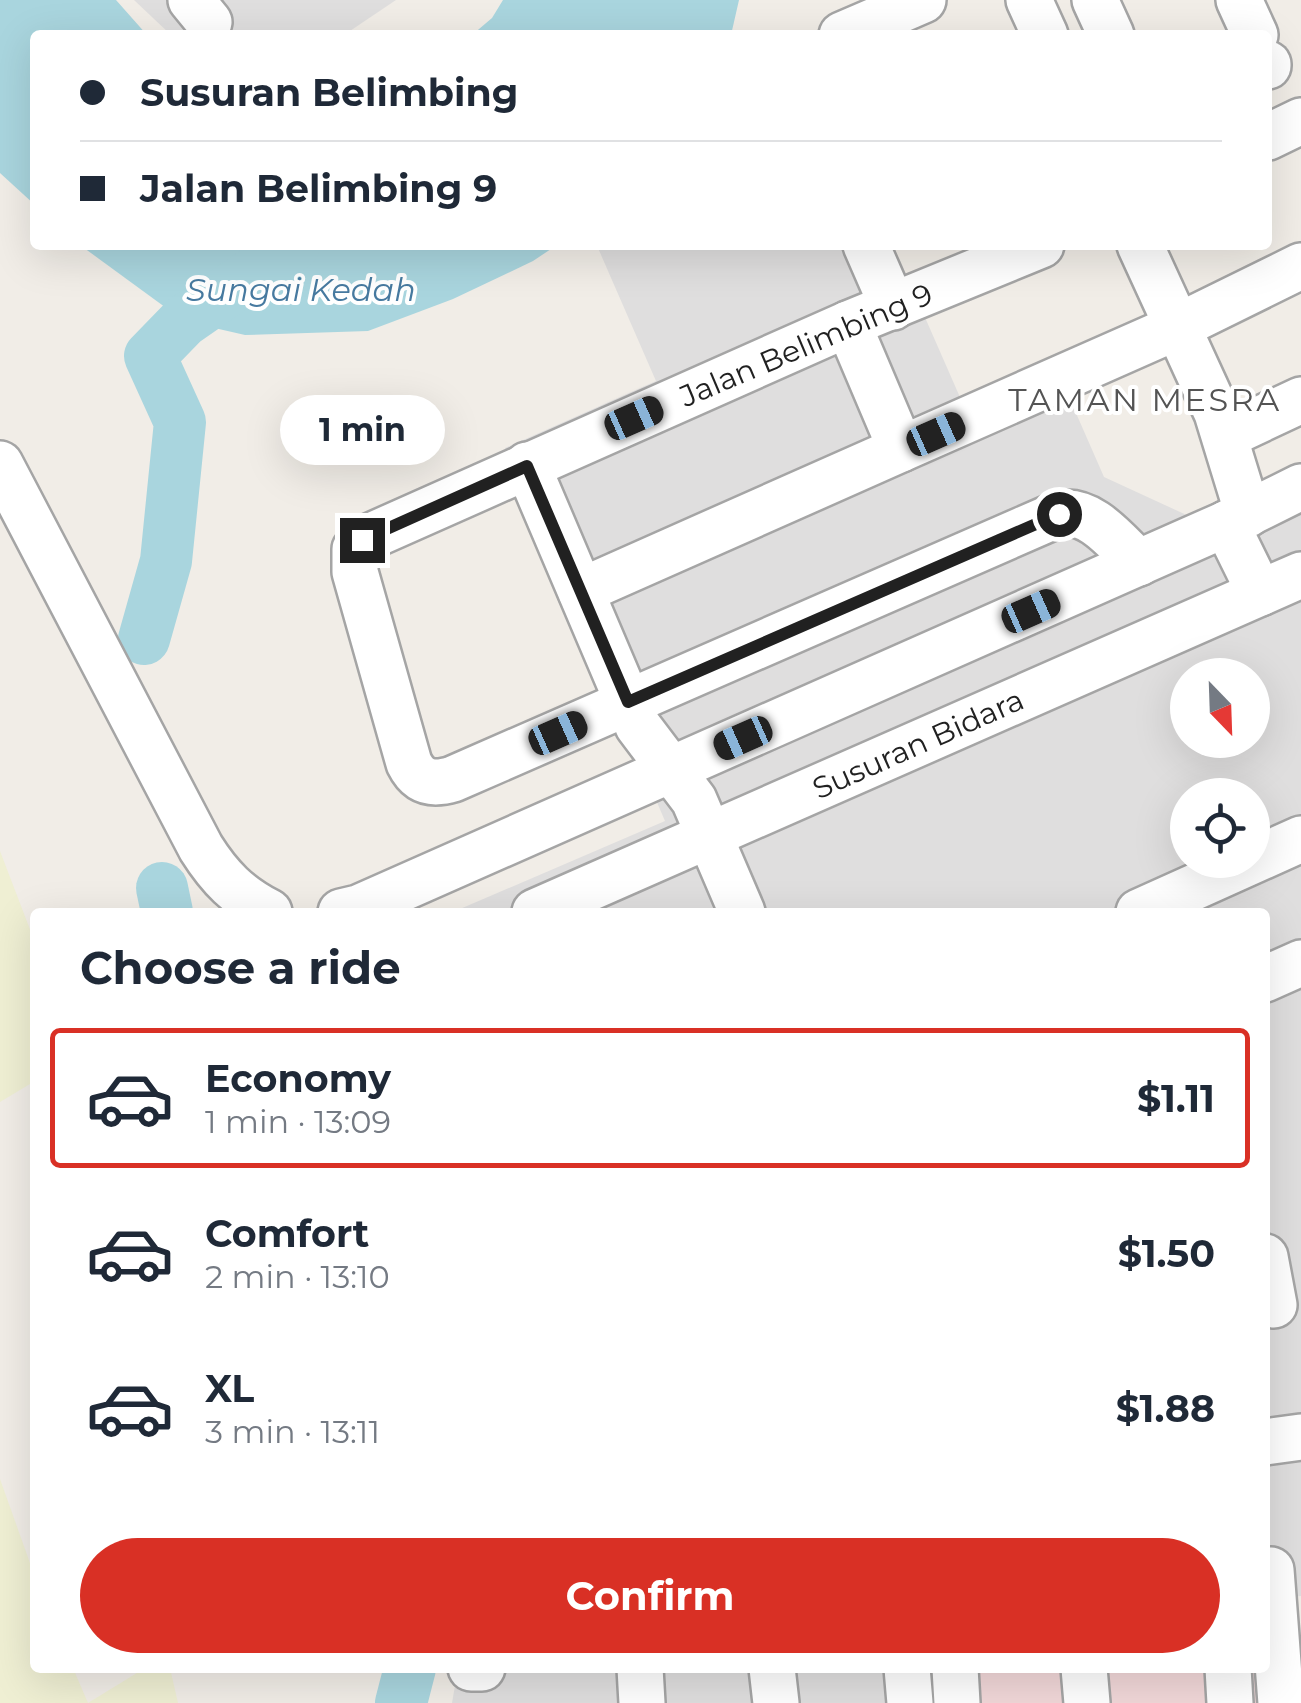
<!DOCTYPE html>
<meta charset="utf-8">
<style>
:root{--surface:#fff;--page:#f2f2f3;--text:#1f2937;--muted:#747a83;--line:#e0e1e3;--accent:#d93025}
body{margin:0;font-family:Montserrat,sans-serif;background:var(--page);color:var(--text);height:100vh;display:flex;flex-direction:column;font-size:38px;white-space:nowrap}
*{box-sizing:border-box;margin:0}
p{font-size:32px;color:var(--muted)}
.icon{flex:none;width:55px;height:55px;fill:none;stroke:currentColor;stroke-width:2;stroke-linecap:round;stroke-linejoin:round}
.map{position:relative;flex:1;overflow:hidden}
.sheet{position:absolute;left:30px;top:908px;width:1240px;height:765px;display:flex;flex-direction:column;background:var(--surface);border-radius:10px;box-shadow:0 10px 40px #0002}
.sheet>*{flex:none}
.guide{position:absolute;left:30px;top:30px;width:1242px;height:220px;border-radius:10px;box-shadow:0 10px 40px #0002;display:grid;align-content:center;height:220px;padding:0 50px;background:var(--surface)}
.needle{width:65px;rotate:157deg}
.fabs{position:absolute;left:1170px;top:658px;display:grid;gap:20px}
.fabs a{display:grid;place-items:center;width:100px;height:100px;border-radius:50%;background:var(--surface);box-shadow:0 10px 40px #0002;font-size:50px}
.end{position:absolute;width:45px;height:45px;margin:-22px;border:12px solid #212121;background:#fff;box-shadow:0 0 0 5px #fff}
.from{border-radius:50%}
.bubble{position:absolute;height:70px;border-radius:35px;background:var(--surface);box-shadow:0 10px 40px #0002;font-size:32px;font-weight:700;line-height:70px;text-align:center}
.car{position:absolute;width:30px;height:60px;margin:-30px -15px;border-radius:12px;box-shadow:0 0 8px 2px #0007;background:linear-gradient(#222 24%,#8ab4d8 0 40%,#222 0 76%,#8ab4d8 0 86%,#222 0)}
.guide b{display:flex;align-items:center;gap:35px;height:95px;font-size:38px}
.guide b+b{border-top:2px solid var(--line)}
.guide i{width:25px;height:25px;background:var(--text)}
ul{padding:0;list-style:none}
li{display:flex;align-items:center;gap:30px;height:140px;margin:0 20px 15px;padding:0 30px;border:5px solid transparent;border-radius:10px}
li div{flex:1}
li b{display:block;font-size:38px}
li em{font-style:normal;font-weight:700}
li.current{border-color:var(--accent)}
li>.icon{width:90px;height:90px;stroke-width:1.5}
h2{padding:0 50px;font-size:45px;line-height:120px}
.action{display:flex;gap:20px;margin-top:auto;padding:20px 50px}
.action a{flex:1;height:115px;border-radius:60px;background:var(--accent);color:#fff;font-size:40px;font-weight:700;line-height:115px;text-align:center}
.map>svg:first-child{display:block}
.residential{fill:#dfdede;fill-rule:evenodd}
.commercial{fill:#f1d7d8}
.farmland{fill:#efefd3}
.water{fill:#a9d5de}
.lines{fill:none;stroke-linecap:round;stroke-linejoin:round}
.river{stroke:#a9d5de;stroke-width:52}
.minor-casing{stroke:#a5a5a5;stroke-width:50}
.minor{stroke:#fff;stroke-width:45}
.route{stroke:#212121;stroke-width:12}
.labels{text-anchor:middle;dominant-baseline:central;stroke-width:8;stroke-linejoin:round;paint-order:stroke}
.street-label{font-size:30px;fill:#212121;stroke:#fff}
.water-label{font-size:32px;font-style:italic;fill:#477aa0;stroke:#fff}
.neighbourhood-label{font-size:32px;letter-spacing:2.5px;fill:#545454;stroke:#fff}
</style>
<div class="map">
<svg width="1301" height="1703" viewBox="0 0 1301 1703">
<rect width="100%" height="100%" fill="#f1ede7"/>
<g class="residential">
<polygon points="134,0 396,0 344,35 171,35"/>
<path d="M605 245H879L899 258 966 411 1058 372 1104 477 1243 541 1301 513V1596L1265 1600V912H453L665 821 505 448 656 381 598 248ZM1188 675H1252V740H1188ZM1188 795H1252V860H1188Z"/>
<polygon points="458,1668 926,1668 929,1703 452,1703"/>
</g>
<polygon class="commercial" points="926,1668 1260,1668 1262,1703 929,1703"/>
<g class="farmland">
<polygon points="0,851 31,932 35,931 35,1081 0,1102"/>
<polygon points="0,1479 35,1577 35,1668 73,1668 88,1703 145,1668 170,1668 178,1703 0,1703"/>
</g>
<g class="water">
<polygon points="0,0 116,0 147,35 35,35 35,205 0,173"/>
<polygon points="503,0 739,0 731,35 472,35 492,18"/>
<polygon points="80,245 557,245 533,261 453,299 368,331 245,335 184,321"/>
</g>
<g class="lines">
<g class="river">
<polyline points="144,639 166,561 180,422 150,356 184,321 294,245"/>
<polyline points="162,888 167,912"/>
<polyline points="401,1703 410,1668"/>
</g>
<g class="minor-casing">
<g id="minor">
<polyline points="191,0 209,22"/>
<polyline points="1029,0 1045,35"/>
<polyline points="1095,0 1111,35"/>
<polyline points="1239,0 1255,35"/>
<polyline points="842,35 923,0"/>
<polyline points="1268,64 1268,66"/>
<polyline points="1268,137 1301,121"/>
<polyline points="866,245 893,307"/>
<path d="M1041 245 848 324 362 540 355 549V572L409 763C419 783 433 785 453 779L1059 514C1091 507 1118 544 1139 563"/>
<polyline points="1140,245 1217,413 1248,514"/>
<polyline points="1225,436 1301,400"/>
<polyline points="901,449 1177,327 1301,266"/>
<path d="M0 464 201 848C220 878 238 896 269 912"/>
<polyline points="527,465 638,726 694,800 742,912"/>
<polyline points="1226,524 1260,593"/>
<polyline points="581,591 901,449 848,324"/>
<polyline points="341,912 358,908 1226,524 1301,487"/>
<polyline points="535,912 1301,575"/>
<polyline points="1139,912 1301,839"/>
<polyline points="1265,979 1301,963"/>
<polyline points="1265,1257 1274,1305"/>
<polyline points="1265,1442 1301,1437"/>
<polyline points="1271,1570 1281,1703"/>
<polyline points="471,1668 482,1668"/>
<polyline points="640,1668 642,1703"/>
<polyline points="772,1668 776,1703"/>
<polyline points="907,1668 910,1703"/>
<polyline points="955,1668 957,1703"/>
<polyline points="1084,1668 1087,1703"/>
<polyline points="1228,1668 1230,1703"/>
</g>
</g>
<use href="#minor" class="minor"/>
</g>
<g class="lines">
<polyline class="route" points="362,540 527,466 628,702 1059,514"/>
</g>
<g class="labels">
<g class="street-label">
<text transform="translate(806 345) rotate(-23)">Jalan Belimbing 9</text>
<text transform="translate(918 744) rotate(-24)">Susuran Bidara</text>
</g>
<g class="water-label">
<text x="301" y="289">Sungai Kedah</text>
</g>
<g class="neighbourhood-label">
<text x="1145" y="399">TAMAN MESRA</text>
</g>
</g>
</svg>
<div class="fabs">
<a><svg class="needle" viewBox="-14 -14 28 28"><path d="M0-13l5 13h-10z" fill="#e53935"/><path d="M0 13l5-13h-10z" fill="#747a83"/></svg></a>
<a><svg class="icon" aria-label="locate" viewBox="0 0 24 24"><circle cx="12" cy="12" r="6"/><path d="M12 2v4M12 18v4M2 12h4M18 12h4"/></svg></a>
</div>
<i class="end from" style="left:1059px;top:514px"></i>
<i class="end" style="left:362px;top:540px"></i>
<div class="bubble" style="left:280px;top:395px;width:165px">1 min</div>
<i class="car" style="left:634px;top:418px;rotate:66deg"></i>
<i class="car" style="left:936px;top:434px;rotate:66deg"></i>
<i class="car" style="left:1031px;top:611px;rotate:66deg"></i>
<i class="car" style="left:558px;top:733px;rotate:66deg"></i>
<i class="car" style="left:743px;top:738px;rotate:246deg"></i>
<div class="guide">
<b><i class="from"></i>Susuran Belimbing</b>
<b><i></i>Jalan Belimbing 9</b>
</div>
<section class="sheet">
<h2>Choose a ride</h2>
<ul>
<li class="current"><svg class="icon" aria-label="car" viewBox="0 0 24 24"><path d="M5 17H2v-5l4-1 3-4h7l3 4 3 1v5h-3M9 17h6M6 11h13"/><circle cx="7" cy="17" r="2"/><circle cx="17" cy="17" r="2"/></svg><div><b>Economy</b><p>1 min · 13:09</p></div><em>$1.11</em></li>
<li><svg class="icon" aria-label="car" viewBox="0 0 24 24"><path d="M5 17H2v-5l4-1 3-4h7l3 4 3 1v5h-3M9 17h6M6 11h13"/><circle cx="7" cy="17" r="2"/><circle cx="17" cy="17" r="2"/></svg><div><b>Comfort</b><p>2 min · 13:10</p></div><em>$1.50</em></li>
<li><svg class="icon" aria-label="car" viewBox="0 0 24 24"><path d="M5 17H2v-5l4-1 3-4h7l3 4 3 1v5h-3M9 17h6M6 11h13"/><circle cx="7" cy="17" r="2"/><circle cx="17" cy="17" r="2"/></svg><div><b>XL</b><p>3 min · 13:11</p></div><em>$1.88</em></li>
</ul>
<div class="action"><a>Confirm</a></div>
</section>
</div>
